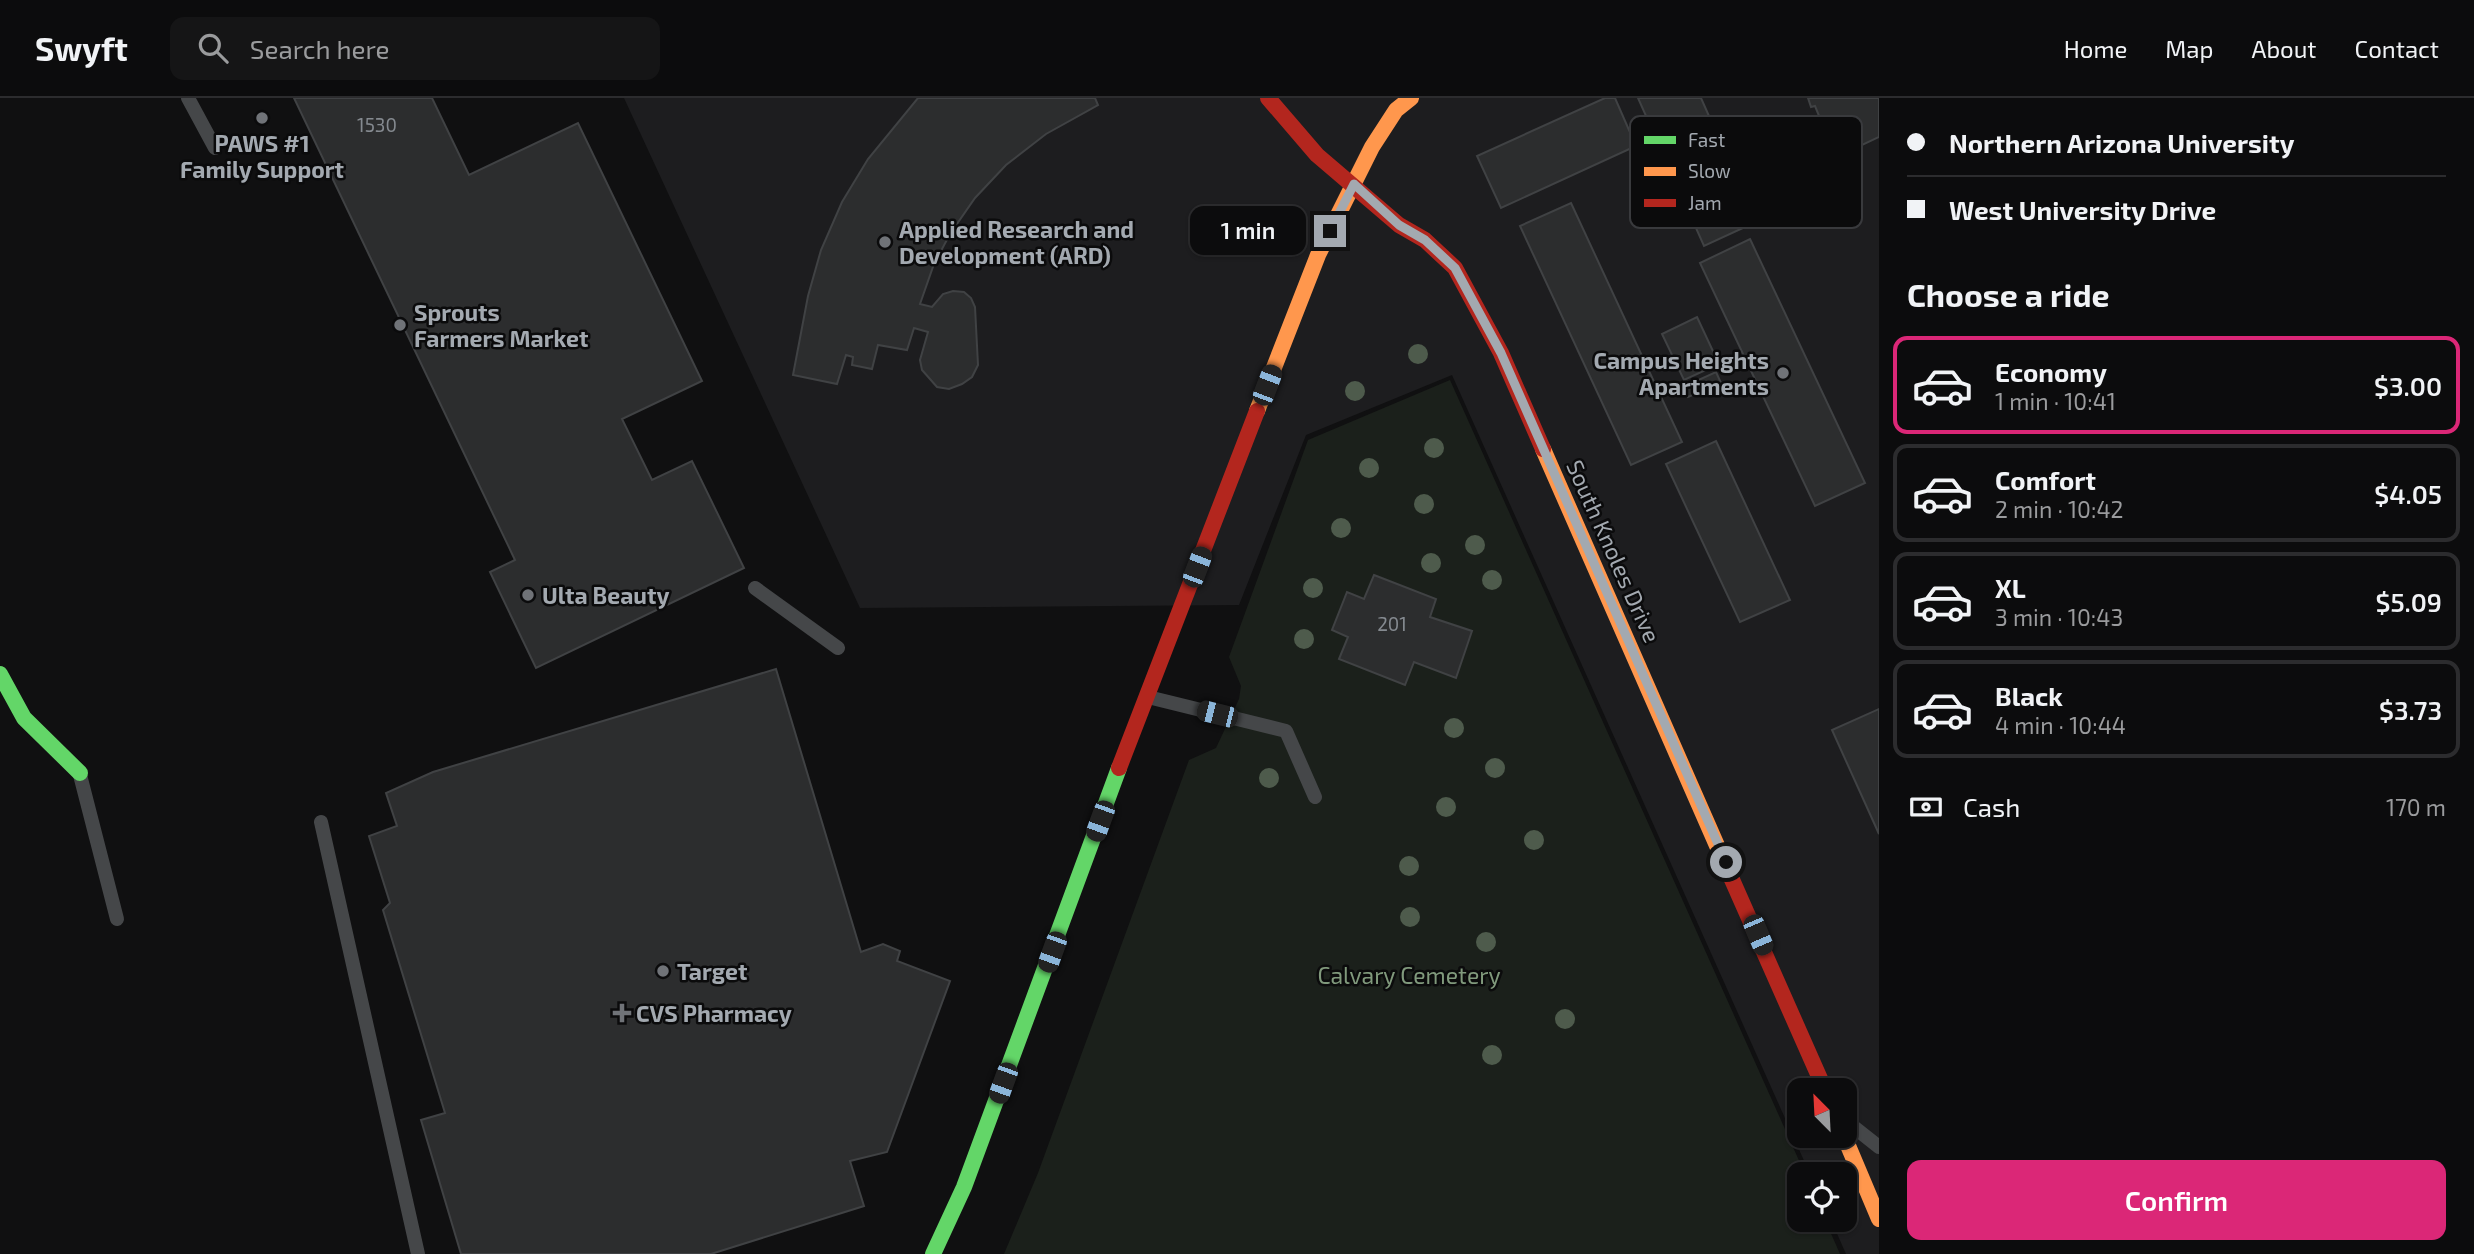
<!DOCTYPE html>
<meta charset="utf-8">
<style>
:root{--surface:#0c0c0d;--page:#151516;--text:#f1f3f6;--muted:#9a9b9d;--line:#2c2c2e;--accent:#db2777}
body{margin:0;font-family:"Exo 2",sans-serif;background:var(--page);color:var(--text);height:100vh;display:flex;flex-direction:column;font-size:26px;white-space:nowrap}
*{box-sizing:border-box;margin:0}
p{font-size:23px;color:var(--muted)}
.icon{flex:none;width:38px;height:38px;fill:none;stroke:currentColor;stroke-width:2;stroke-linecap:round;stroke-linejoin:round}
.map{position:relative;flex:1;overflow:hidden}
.drawer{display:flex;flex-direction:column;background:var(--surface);width:595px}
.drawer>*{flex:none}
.hud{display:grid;align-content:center;height:154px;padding:0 28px;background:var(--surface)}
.needle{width:46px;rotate:336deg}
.controls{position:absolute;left:1787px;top:980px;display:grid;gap:14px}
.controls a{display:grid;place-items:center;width:70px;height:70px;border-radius:14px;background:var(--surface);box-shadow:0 2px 5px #0004,0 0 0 2px var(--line);font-size:35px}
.end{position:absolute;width:32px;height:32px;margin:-16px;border:9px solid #a3a9b0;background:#111;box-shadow:0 0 0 4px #111}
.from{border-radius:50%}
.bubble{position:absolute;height:49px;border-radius:14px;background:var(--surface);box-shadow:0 2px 5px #0004,0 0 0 2px var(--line);font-size:23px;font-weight:600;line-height:49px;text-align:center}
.car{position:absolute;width:21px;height:42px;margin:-21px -10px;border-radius:9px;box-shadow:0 0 5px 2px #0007;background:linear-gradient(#222 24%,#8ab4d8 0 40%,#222 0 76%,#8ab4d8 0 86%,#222 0)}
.hud b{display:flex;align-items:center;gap:24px;height:66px;font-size:26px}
.hud b+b{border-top:2px solid var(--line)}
.hud i{width:18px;height:18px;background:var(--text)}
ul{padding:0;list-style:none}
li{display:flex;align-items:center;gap:21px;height:98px;margin:0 14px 10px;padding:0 14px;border:4px solid var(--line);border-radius:14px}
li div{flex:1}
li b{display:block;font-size:26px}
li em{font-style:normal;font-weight:600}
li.active{border-color:var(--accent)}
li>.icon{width:63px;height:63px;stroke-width:1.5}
h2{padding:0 28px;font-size:32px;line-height:84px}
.pay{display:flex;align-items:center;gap:18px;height:77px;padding:0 28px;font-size:26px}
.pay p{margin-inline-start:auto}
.cta{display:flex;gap:14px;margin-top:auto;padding:14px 28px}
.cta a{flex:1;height:80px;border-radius:14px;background:var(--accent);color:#fff;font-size:28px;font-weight:600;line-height:80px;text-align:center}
header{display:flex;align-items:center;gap:42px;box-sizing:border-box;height:98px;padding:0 35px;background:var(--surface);border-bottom:2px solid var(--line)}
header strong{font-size:33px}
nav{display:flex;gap:38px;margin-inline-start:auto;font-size:24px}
.search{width:490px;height:63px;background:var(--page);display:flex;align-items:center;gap:18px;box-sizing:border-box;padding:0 24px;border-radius:14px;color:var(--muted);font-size:26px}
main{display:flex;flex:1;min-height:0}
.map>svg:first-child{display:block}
.built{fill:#1d1d1f;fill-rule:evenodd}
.green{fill:#1b201b}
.building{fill:#2c2d2e;stroke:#404244;stroke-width:2}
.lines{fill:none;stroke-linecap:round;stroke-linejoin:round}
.lane{stroke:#454749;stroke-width:14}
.fast{stroke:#63d668;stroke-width:16}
.slow{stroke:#ff974d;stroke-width:16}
.jam{stroke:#b3261e;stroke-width:16}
.tree{fill:#4e5b4c}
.route{stroke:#a3a9b0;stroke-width:9}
.poi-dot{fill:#707378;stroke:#0b0b0c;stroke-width:2.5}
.labels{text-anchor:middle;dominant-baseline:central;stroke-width:5;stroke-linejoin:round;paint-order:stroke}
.number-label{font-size:19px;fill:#858a90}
.poi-label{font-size:23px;font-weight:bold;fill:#a3a9b0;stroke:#0b0b0c;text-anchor:start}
.street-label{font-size:23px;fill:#a3a9b0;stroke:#0b0b0c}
.park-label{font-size:23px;fill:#80997c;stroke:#0b0b0c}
.key{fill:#0b0b0c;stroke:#393a3d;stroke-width:2}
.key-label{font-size:19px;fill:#a3a9b0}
</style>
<header>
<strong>Swyft</strong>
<div class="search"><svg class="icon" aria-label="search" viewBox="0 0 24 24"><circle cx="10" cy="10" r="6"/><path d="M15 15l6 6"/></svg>Search here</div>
<nav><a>Home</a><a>Map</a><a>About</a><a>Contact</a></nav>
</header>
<main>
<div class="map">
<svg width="1879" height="1156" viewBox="0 0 1879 1156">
<rect width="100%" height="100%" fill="#101011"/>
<path class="built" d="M624 0H1879V1156H1846L1831 1122H1844V1076H1810L1452 277 1306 337 1239 507 860 510ZM1799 992H1844V1038H1799Z"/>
<polygon class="green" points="1450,282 1805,1076 1799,1076 1799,1122 1825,1122 1840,1156 1004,1156 1038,1075 1189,662 1216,650 1239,601 1241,588 1229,559 1308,342"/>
<g class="building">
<polygon points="294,0 432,0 469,77 578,25 702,283 622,321 652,382 692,363 744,470 536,570 490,474 515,462"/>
<polygon points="918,0 1095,0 1098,7 1046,36 1006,67 975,100 950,136 934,166 920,206 932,209 943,196 953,193 964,194 971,200 975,209 978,267 972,279 962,286 949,291 937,289 922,272 920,262 928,234 914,230 907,252 878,247 872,271 852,267 853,259 846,257 837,286 793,277 808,198 821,152 842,104 868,61"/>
<polygon points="1605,0 1615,0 1636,48 1501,110 1477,58"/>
<polygon points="1638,0 1701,0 1756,124 1704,148"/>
<polygon points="1808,0 1879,0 1879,39 1841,57 1829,29 1824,30 1815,8 1811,9"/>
<polygon points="1571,105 1682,344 1631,367 1520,128"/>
<polygon points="1750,141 1865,385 1815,408 1700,165"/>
<polygon points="1697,219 1719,266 1684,282 1662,236"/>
<polygon points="1716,274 1721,285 1688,299 1683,289"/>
<polygon points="1716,343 1790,502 1740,524 1666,366"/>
<polygon points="1374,477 1436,501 1430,519 1472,533 1456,580 1414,564 1405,587 1339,561 1348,539 1332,532 1347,494 1364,501"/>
<polygon points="776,571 861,854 883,846 900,853 897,863 950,883 887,1054 850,1063 864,1108 711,1156 461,1156 421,1022 445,1015 383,812 390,805 369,738 397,728 386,695 433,674"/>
<polygon points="1879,611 1879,736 1832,632"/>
</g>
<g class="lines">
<g class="lane">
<polyline points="188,0 215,50"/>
<polyline points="755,490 838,550"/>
<polyline points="1148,599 1286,633 1315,699"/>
<polyline points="80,677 117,821"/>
<polyline points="321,724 418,1156"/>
<polyline points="1850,1026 1879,1049"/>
</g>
<g class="fast">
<polyline points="0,576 24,620 80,675"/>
<polyline points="933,1156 964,1089 1119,670"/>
</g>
<g class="slow">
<polyline points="1257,313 1318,157 1372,49 1396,12 1411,0"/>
<polyline points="1543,351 1722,759"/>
<polyline points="1844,1038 1879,1121"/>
</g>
<g class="jam">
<polyline points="1268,0 1317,57 1399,127 1425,142 1455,170 1501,255 1543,351"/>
<polyline points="1119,670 1257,313"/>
<polyline points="1722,759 1825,992"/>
</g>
</g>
<g class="tree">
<circle cx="1418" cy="256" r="10"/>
<circle cx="1355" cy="293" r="10"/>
<circle cx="1434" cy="350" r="10"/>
<circle cx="1369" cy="370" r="10"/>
<circle cx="1424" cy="406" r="10"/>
<circle cx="1341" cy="430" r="10"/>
<circle cx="1475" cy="447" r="10"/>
<circle cx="1431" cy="465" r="10"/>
<circle cx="1492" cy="482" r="10"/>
<circle cx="1313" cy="490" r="10"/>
<circle cx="1304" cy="541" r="10"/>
<circle cx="1454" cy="630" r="10"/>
<circle cx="1495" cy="670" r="10"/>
<circle cx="1269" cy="680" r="10"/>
<circle cx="1446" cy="709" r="10"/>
<circle cx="1534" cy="742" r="10"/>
<circle cx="1409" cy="768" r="10"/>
<circle cx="1410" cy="819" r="10"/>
<circle cx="1486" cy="844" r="10"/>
<circle cx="1565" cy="921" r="10"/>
<circle cx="1492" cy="957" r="10"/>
</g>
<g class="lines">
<polyline class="route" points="1330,133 1354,86 1399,127 1425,142 1455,170 1501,255 1726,764"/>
</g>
<g class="poi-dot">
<circle cx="262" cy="20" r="7"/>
<circle cx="885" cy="144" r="7"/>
<circle cx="400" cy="227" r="7"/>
<circle cx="1783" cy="275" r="7"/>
<circle cx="528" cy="497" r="7"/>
<circle cx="663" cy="873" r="7"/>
<path d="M618.5 904.5h7v7h7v7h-7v7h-7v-7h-7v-7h7z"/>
</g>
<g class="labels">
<g class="number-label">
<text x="377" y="26">1530</text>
<text x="1392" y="525">201</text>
</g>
<g class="poi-label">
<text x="262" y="45" text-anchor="middle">PAWS #1<tspan x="262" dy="26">Family Support</tspan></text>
<text x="899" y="131">Applied Research and<tspan x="899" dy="26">Development (ARD)</tspan></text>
<text x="414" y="214">Sprouts<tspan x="414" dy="26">Farmers Market</tspan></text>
<text x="1769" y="262" text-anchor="end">Campus Heights<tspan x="1769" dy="26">Apartments</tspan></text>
<text x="542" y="497">Ulta Beauty</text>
<text x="677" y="873">Target</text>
<text x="636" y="915">CVS Pharmacy</text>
</g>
<g class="street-label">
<text transform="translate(1614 453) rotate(66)">South Knoles Drive</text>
</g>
<g class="park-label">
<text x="1409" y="877">Calvary Cemetery</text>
</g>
</g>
<rect x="1630" y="18" width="232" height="112" rx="10" class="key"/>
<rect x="1644" y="38" width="32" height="8" fill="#63d668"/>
<rect x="1644" y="69" width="32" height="9" fill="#ff974d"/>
<rect x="1644" y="101" width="32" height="8" fill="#b3261e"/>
<g class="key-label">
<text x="1688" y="49">Fast</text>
<text x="1688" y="80">Slow</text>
<text x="1688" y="112">Jam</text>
</g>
</svg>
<div class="controls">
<a><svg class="needle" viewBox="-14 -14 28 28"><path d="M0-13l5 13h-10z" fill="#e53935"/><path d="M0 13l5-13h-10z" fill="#9a9b9d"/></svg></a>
<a><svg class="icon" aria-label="locate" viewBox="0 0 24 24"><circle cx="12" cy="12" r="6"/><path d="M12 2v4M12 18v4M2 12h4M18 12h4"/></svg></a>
</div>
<i class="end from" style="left:1726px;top:764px"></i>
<i class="end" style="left:1330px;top:133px"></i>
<div class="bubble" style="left:1190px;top:108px;width:116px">1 min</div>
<i class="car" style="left:1267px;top:287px;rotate:21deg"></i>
<i class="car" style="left:1197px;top:469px;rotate:21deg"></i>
<i class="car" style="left:1217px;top:616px;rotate:284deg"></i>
<i class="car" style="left:1100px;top:723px;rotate:200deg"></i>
<i class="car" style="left:1758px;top:837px;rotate:157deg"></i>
<i class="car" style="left:1052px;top:854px;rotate:200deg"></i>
<i class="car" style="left:1003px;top:985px;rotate:200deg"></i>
</div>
<section class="drawer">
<div class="hud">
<b><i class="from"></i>Northern Arizona University</b>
<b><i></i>West University Drive</b>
</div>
<h2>Choose a ride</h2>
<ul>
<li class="active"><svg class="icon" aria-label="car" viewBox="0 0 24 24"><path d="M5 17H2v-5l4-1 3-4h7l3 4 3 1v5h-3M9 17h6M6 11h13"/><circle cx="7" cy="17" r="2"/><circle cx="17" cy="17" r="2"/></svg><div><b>Economy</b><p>1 min · 10:41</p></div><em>$3.00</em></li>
<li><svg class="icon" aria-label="car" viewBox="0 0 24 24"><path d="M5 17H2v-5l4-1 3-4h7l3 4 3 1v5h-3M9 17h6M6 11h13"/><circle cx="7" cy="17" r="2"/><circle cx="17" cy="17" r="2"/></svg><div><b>Comfort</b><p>2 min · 10:42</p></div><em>$4.05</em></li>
<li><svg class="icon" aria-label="car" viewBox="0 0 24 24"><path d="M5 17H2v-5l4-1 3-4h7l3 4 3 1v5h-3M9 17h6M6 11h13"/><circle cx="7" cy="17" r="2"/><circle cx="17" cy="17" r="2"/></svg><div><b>XL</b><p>3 min · 10:43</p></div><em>$5.09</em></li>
<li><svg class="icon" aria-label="car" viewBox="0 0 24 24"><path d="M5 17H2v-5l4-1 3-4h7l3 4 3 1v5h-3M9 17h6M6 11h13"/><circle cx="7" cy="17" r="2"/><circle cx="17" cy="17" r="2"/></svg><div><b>Black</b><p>4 min · 10:44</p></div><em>$3.73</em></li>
</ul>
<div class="pay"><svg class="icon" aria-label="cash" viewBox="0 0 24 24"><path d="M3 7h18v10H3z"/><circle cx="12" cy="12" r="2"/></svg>Cash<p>170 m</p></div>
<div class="cta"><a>Confirm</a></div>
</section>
</main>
